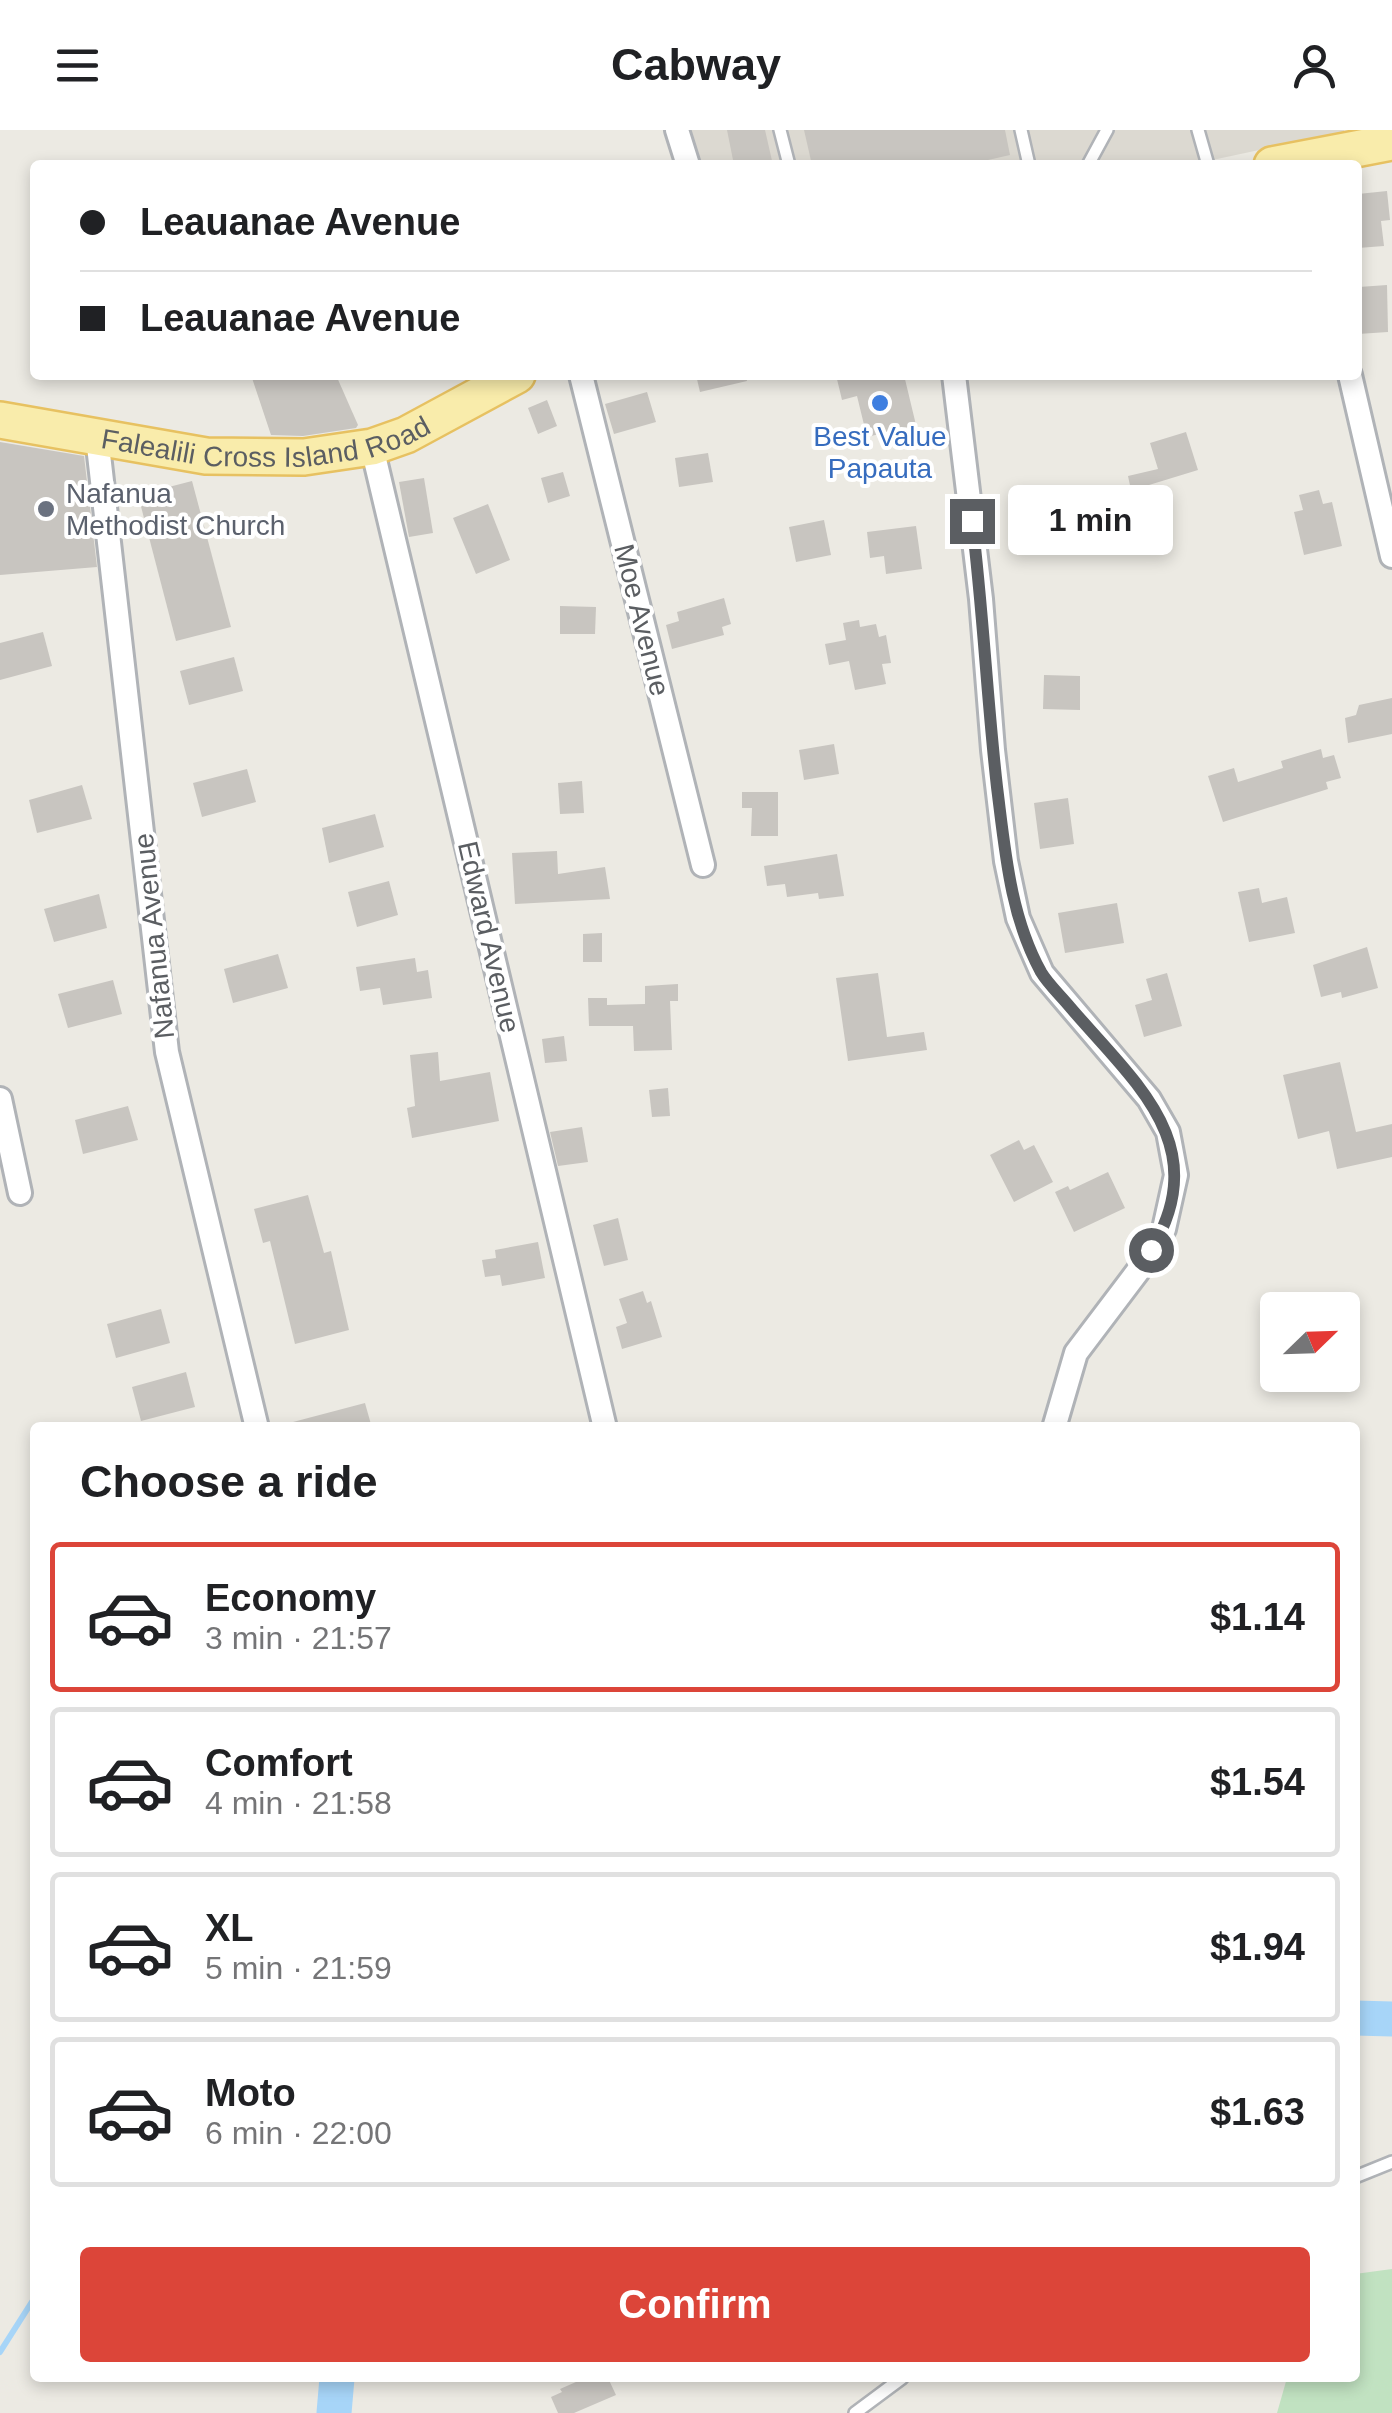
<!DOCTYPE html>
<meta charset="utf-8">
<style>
:root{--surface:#fff;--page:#f6f6f6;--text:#202124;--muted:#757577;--line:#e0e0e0;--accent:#dc4539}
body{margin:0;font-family:Helvetica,sans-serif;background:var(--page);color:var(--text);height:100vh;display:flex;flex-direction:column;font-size:38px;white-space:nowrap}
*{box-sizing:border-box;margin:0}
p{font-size:32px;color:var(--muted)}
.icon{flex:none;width:55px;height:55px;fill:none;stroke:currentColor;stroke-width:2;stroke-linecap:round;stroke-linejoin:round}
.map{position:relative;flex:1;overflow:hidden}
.sheet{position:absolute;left:30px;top:1292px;width:1330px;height:960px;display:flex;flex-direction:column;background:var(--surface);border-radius:10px;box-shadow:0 5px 15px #0003}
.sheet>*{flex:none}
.guide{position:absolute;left:30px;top:30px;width:1332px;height:220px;border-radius:10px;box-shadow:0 5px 15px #0003;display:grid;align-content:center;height:220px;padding:0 50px;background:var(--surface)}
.needle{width:65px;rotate:67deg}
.tools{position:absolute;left:1260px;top:1162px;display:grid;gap:20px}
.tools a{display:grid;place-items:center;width:100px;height:100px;border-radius:10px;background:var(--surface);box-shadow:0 5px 15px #0003;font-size:50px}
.end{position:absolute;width:45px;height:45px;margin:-22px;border:12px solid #5b5e62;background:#fff;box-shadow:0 0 0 5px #fff}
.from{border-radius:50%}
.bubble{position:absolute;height:70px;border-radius:10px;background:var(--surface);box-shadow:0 5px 15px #0003;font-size:32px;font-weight:600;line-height:70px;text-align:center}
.guide b{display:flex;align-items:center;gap:35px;height:95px;font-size:38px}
.guide b+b{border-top:2px solid var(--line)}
.guide i{width:25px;height:25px;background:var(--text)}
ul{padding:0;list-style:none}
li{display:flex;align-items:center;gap:30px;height:150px;margin:0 20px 15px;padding:0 30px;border:5px solid var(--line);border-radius:10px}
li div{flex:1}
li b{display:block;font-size:38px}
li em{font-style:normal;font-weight:600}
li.active{border-color:var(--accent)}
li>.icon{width:90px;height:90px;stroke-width:1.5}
h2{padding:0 50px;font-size:45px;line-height:120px}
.cta{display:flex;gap:20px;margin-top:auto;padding:20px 50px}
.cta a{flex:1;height:115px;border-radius:10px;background:var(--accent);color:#fff;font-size:40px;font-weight:600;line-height:115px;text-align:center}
header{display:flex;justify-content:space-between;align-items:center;height:130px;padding:0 50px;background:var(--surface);font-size:45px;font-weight:600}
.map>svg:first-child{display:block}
.education{fill:#dcd9d1}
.green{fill:#c1e2c1}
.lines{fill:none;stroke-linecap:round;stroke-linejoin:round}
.stream{stroke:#a7d5f8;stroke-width:6}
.river{stroke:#a7d5f8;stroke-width:35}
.building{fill:#c8c5c0}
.service-casing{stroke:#b0b3b7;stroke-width:16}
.minor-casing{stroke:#b0b3b7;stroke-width:28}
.primary-casing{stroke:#e7c161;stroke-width:40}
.service{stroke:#fff;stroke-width:11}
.minor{stroke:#fff;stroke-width:22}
.primary{stroke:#f9ecab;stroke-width:35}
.route{stroke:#5b5e62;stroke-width:12}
.shop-dot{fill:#3f7fe0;stroke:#fff;stroke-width:4}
.worship-dot{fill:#6b7280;stroke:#fff;stroke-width:4}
.labels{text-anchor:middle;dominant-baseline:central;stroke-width:8;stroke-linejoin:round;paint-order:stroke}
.street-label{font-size:28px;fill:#5b5e62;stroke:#fff}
.shop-label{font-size:28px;fill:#366cbe;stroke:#fff}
.worship-label{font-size:28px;fill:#5b616d;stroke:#fff;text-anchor:start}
</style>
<header><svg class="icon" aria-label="menu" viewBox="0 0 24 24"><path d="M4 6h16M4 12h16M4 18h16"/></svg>Cabway<svg class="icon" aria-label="person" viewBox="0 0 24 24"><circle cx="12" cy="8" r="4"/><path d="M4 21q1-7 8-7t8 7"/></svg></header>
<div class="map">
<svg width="1392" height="2283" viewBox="0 0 1392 2283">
<rect width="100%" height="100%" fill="#eceae3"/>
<polygon class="education" points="689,0 1344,0 1344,2 1189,35 701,35"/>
<polygon class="green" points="1392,2139 1392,2283 1277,2283 1287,2248 1355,2248 1355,2144"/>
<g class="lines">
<polyline class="stream" points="0,2222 35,2167"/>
<g class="river">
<polyline points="1355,1888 1392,1889"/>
<polyline points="334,2283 337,2248"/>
</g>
</g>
<g class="building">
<polygon points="727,0 765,0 773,35 734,35"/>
<polygon points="804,0 1005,0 1010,25 966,35 812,35"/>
<polygon points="1387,61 1390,90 1381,91 1384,116 1358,118 1358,64"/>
<polygon points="1387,155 1388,202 1358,204 1359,157"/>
<polygon points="251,245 336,245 358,295 356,298 303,306 271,305"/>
<polygon points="696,245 746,245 747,251 700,262"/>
<polygon points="836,245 904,245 916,295 867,307 857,266 842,270"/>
<polygon points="647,262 656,292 614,304 605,274"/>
<polygon points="547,270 557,296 538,304 528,278"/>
<polygon points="1186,302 1198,340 1149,355 1150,361 1132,365 1128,346 1158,339 1150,313"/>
<polygon points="0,312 84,326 97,437 0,445"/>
<polygon points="708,323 713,352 679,357 675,328"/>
<polygon points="563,342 570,366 548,373 541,348"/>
<polygon points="424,348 433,403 409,407 399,352"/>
<polygon points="192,351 231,497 176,511 138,365"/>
<polygon points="1319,360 1323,374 1332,372 1342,416 1304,425 1294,382 1303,380 1299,365"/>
<polygon points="488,374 510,430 476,444 453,388"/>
<polygon points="824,390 831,425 796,432 789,397"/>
<polygon points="916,396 922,439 886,444 884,426 870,428 867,402"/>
<polygon points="724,468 731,494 722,497 724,505 672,519 666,495 679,491 677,482"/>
<polygon points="560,476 596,477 595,504 560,504"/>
<polygon points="859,490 860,497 876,494 879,507 886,505 891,533 882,534 886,554 855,560 849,531 829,535 825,514 846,510 843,493"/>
<polygon points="43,502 52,536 0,550 0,513"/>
<polygon points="234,527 243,561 189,575 180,541"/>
<polygon points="1044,545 1080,546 1080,580 1043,579"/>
<polygon points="1392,568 1392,604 1348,613 1345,588 1356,585 1359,575"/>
<polygon points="834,614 839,644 804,650 799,620"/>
<polygon points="1321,619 1323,628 1334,625 1341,648 1326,652 1328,659 1223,692 1208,646 1234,638 1238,652 1283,638 1281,631"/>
<polygon points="247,639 256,672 202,687 193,653"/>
<polygon points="582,651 584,683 560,684 558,653"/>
<polygon points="82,655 92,689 37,703 29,670"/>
<polygon points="742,662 778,662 778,706 751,706 752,678 742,678"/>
<polygon points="1068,668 1074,714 1040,719 1034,673"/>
<polygon points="375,684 384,717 329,733 322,698"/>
<polygon points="557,721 558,744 605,737 610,769 515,774 512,723"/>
<polygon points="837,724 844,766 819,769 818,763 787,767 785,754 767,756 764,736"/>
<polygon points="389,751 398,785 357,797 348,762"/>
<polygon points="1259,758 1262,773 1287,767 1295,803 1249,812 1238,762"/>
<polygon points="99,764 107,798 54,812 44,779"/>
<polygon points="1117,773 1124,813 1065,823 1058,783"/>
<polygon points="602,803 602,832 583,832 583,804"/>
<polygon points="1367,817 1378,858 1342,868 1341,862 1321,867 1313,835"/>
<polygon points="278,824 288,858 233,873 224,839"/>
<polygon points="415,828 417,842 428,840 432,868 383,875 380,858 360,861 356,837"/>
<polygon points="878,843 887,907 924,902 927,920 848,931 836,848"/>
<polygon points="1167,843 1182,896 1144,907 1135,875 1152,870 1146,849"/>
<polygon points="113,850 122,884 68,898 58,864"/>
<polygon points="678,854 678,871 670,871 672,920 634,921 633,896 589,896 588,868 607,868 607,875 645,874 645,856"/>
<polygon points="564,906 567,931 545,933 542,909"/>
<polygon points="438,922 440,951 490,942 499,991 412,1008 407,978 415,976 410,925"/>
<polygon points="1340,932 1356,1002 1392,994 1392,1027 1337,1039 1329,1001 1298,1009 1283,945"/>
<polygon points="668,958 670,986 652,987 649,960"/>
<polygon points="128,976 138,1010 83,1024 75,990"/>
<polygon points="582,997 588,1032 558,1036 550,1002"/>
<polygon points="1019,1010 1024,1020 1034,1015 1053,1052 1014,1072 990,1025"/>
<polygon points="1108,1042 1125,1078 1074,1102 1055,1062 1068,1056 1070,1060"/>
<polygon points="308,1065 324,1123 331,1121 349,1200 295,1214 270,1111 263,1113 254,1079"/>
<polygon points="618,1088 628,1130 604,1136 593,1095"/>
<polygon points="538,1112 545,1148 502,1156 500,1145 485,1147 482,1130 496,1128 495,1120"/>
<polygon points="643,1161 647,1173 651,1171 662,1207 622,1219 616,1197 627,1193 619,1169"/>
<polygon points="161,1179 170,1213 116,1228 107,1194"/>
<polygon points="186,1242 195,1277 141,1291 132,1257"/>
<polygon points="365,1273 372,1298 294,1298 293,1292"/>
<polygon points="585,2248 608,2248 616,2265 574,2283 558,2283 551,2267 562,2262 560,2259"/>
</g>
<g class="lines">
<g class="service-casing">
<g id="service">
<polyline points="780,0 789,35"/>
<polyline points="1021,0 1029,35"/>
<polyline points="1198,0 1208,35"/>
<polyline points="1088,35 1107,0"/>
<polyline points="1355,2047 1392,2032"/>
<polyline points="855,2283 902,2248"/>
</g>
</g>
<g class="minor-casing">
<g id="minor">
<polyline points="677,0 688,35"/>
<polyline points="581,245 703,735"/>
<polyline points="954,245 981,469 993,620 1006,731 1018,788 1042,843 1149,969 1168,1002 1176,1045 1164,1099 1138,1141 1076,1223 1054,1298"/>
<polyline points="1350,245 1392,426"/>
<polyline points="97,307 167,922 257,1298"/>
<polyline points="372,317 605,1298"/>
<polyline points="0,969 20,1063"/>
</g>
</g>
<g class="primary-casing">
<g id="primary">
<polyline points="1272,35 1392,12"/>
<path id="s1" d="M0 290 206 326 304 327 372 317 406 305 517 245"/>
</g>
</g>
<use href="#service" class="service"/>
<use href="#minor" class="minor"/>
<use href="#primary" class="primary"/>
</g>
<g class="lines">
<path class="route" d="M972 391C983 480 987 569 997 657 1005 720 1010 786 1041 842 1048 854 1061 866 1070 877 1134 952 1215 1015 1151 1120"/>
</g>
<circle class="shop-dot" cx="880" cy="273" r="10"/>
<circle class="worship-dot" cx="46" cy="379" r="10"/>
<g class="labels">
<g class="street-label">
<text stroke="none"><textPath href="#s1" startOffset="270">Falealili Cross Island Road</textPath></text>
<text transform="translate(642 490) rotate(76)">Moe Avenue</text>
<text transform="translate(154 806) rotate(-96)">Nafanua Avenue</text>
<text transform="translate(489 807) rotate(77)">Edward Avenue</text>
</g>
<g class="shop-label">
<text x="880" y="306">Best Value<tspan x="880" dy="32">Papauta</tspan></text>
</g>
<g class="worship-label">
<text x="66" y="363">Nafanua<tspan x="66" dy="32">Methodist Church</tspan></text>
</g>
</g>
</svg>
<div class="tools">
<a><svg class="needle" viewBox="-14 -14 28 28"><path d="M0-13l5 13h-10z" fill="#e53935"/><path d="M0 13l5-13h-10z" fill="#757577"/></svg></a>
</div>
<i class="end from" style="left:1151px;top:1120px"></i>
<i class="end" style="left:972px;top:391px"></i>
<div class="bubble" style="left:1008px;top:355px;width:165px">1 min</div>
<div class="guide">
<b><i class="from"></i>Leauanae Avenue</b>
<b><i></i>Leauanae Avenue</b>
</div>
<section class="sheet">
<h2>Choose a ride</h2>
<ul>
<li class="active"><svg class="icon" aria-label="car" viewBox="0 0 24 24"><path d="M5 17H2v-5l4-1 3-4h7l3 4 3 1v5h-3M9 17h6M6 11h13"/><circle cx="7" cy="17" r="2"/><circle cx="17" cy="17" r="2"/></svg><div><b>Economy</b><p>3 min · 21:57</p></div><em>$1.14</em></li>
<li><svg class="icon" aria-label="car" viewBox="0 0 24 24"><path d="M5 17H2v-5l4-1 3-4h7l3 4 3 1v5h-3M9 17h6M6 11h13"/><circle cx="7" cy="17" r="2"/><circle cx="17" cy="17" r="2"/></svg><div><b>Comfort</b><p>4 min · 21:58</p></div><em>$1.54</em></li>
<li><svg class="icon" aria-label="car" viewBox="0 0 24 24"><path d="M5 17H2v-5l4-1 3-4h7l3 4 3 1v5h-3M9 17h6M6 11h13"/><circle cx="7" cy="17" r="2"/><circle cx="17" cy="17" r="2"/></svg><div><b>XL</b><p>5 min · 21:59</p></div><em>$1.94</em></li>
<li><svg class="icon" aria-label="car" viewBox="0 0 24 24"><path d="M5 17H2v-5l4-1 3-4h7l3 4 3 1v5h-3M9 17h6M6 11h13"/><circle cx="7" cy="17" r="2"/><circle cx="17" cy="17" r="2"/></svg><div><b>Moto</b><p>6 min · 22:00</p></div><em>$1.63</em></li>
</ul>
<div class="cta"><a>Confirm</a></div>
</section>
</div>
